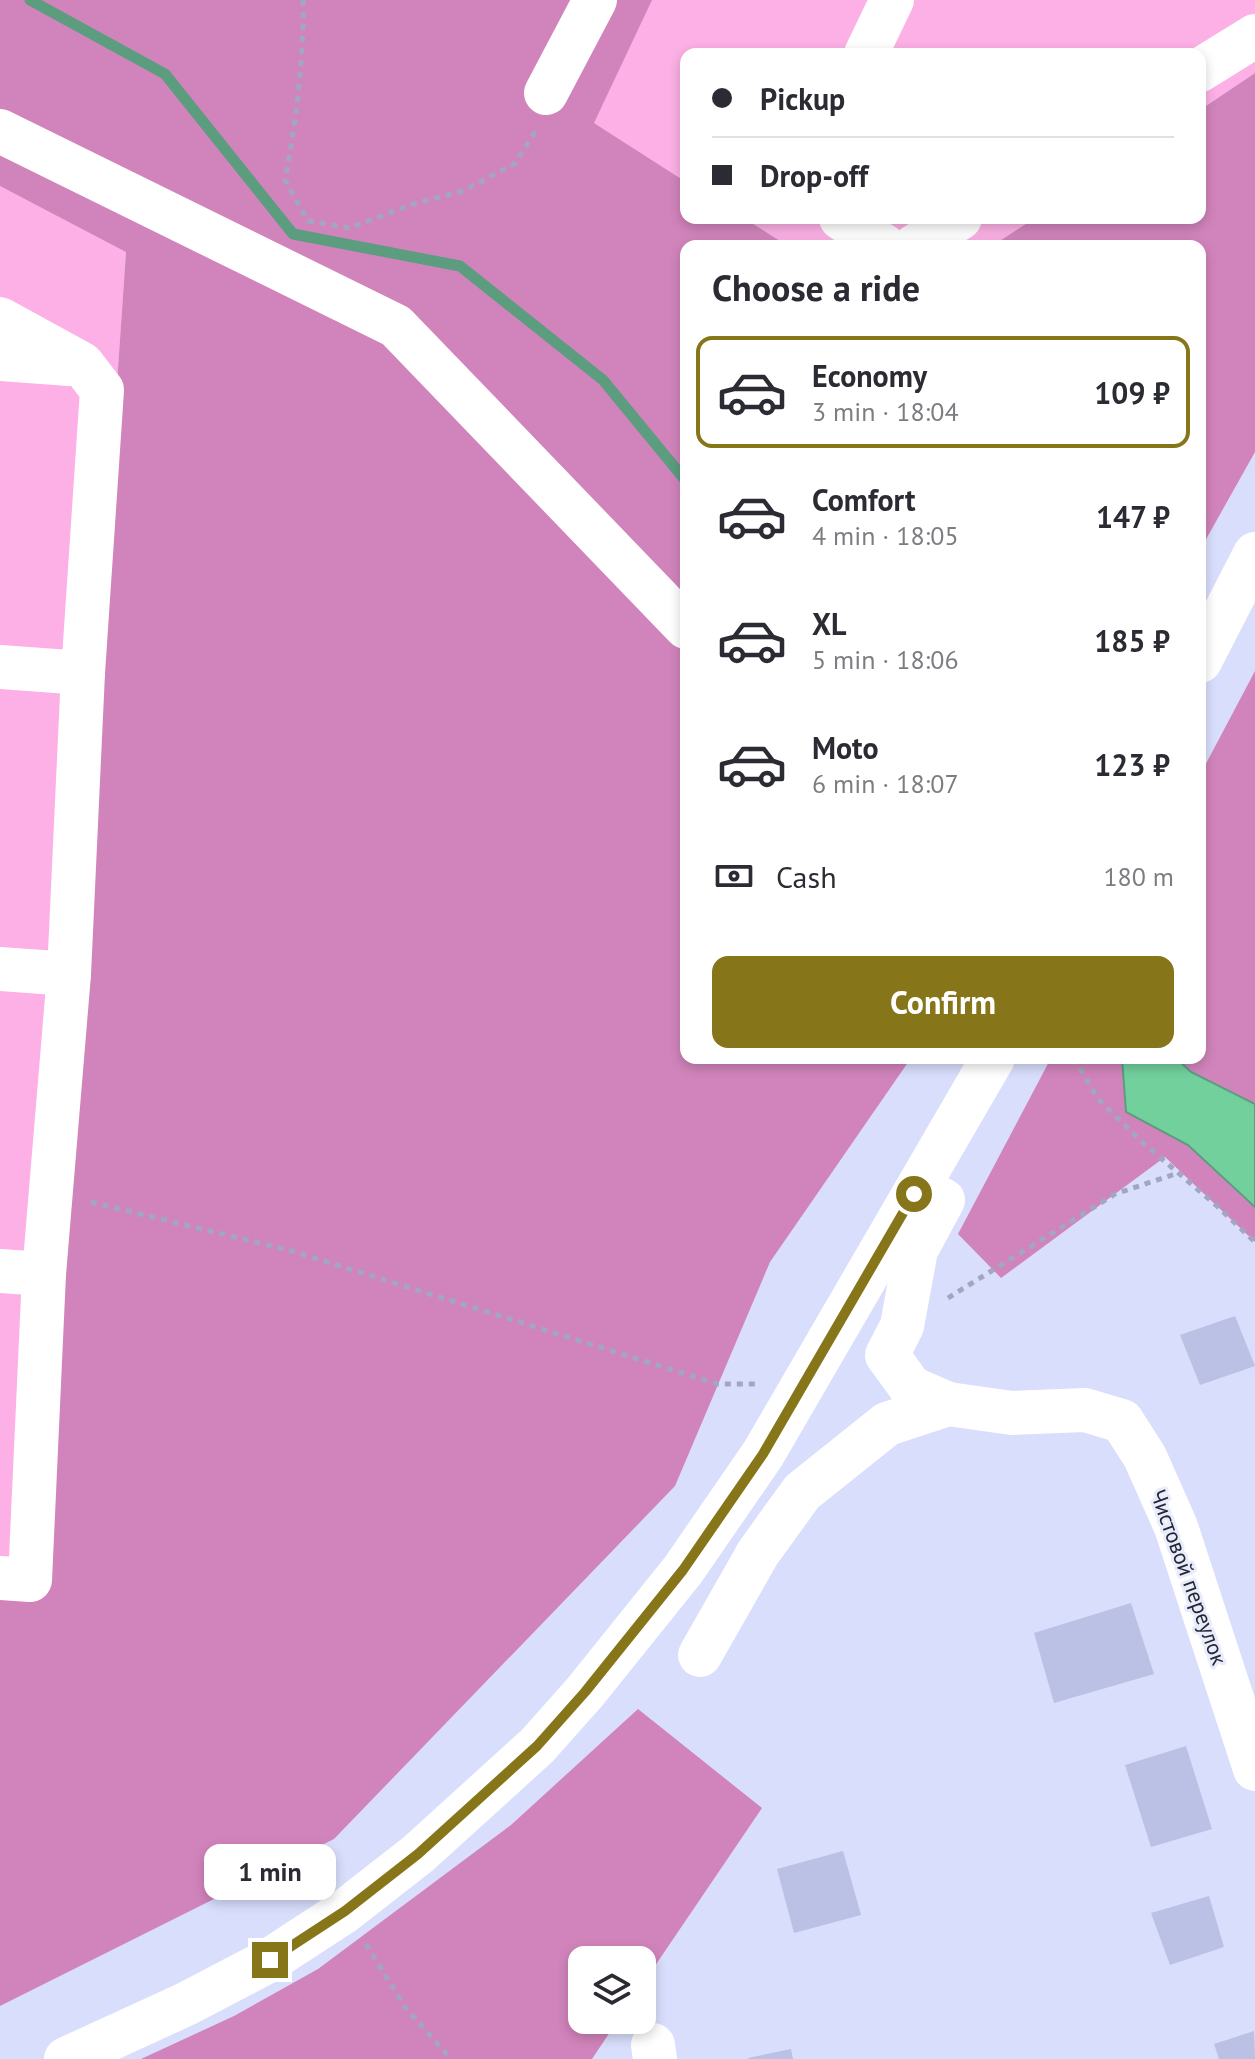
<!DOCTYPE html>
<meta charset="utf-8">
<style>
:root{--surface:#fff;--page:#f7f7f7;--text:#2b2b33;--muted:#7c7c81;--line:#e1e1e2;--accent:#877619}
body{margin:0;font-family:"PT Sans",sans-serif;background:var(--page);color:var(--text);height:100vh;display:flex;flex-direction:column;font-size:30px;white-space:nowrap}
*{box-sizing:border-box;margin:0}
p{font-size:26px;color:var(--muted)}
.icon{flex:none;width:44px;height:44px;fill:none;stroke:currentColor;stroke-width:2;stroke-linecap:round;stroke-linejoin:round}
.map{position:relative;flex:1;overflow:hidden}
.side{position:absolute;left:680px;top:240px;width:526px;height:824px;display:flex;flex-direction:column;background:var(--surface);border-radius:16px;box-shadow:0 4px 12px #0003}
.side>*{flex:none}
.banner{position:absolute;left:680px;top:48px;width:526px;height:176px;border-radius:16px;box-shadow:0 4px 12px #0003;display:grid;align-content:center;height:176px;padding:0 32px;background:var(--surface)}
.controls{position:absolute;left:568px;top:1946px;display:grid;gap:16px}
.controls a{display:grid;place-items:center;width:88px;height:88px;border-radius:16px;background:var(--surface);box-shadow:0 4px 12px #0003;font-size:40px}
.end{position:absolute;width:36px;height:36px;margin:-18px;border:10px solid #877619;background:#fff;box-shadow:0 0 0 4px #fff}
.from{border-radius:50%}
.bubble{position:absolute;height:56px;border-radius:16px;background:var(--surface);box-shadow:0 4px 12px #0003;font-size:26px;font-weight:700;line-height:56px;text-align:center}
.banner b{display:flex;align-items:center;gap:28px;height:76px;font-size:30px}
.banner b+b{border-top:2px solid var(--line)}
.banner i{width:20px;height:20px;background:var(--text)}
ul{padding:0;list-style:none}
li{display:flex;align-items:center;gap:24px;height:112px;margin:0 16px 12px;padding:0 16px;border:4px solid transparent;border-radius:16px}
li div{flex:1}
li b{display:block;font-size:30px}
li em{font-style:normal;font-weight:700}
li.current{border-color:var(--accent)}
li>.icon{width:72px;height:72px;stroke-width:1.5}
h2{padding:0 32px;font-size:36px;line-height:96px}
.pay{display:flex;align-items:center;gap:20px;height:88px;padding:0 32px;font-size:30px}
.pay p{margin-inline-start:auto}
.cta{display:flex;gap:16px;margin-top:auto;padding:16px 32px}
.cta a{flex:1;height:92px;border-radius:16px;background:var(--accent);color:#fff;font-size:32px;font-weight:700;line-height:92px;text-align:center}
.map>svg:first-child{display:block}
.green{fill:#fcb0e5}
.forest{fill:#d184bb}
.water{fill:#72d09d;stroke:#5b9d7e;stroke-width:2}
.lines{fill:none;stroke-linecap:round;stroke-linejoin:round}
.stream{stroke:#5b9d7e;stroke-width:11}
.building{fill:#bbc0e5}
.path{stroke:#a2a6bf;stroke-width:5;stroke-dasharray:6 6;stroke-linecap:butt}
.minor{stroke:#fff;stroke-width:44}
.route{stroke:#877619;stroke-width:10}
.labels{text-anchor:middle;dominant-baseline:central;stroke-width:6;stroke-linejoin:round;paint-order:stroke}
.street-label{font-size:22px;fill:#252735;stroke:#e9ecfb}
</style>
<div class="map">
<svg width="1255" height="2059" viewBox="0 0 1255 2059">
<rect width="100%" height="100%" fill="#d9defc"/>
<g class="green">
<polygon points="651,0 1255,0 1255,73 1200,110 1200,54 686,54 686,182 594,123"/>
<polygon points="0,186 126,251 34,1596 0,1593"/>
<polygon points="744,218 1035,218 992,246 788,246"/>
</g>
<g class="forest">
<polygon points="0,0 652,0 594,123 686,182 686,218 744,218 788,246 686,246 686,1058 911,1058 770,1262 675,1486 334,1839 0,2006 0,1593 34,1595 126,252 0,186"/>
<polygon points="1255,73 1255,452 1200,550 1200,246 992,246 1035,218 1200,218 1200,110"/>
<polygon points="1255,671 1255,1242 1165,1157 1001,1278 958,1234 1051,1058 1200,1058 1200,775"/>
<polygon points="638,1709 762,1808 642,1985 642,1960 582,1960 582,2020 618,2020 592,2059 141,2059 234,2016 318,1969 511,1825"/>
</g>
<polygon class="water" points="1122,1058 1176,1058 1191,1072 1255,1104 1255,1207 1188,1145 1126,1112"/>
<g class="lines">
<polyline class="stream" points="30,0 165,74 293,234 460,266 603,380 686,481"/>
</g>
<g class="building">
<polygon points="1235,1316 1255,1366 1200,1385 1180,1335"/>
<polygon points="1131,1603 1154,1674 1054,1703 1034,1633"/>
<polygon points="1186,1746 1212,1829 1151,1847 1125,1765"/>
<polygon points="843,1851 861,1915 794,1933 777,1869"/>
<polygon points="1209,1896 1224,1947 1170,1965 1151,1913"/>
<polygon points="1254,2031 1255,2059 1219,2059 1214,2044"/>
<polygon points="791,2049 793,2059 748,2059 748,2058"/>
</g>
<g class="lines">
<g class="path">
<path d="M303 0C304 61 296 120 285 180L308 221 349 228 413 204 463 191 514 164 536 131"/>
<polyline points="1074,1058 1098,1099 1142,1142 1216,1205 1255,1242"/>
<polyline points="91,1202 292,1251 718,1384 758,1384"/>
<polyline points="948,1298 1115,1194 1178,1173"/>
<polyline points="366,1944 405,2007 451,2059"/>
</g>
<g class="minor">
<polyline points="866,54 892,0"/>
<polyline points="1200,70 1255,36"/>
<polyline points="546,93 595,0"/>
<polyline points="0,131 396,326 686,627"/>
<polyline points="841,218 884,246"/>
<polyline points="915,246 960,218"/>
<polyline points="0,319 82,364 102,390 83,673 69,974 44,1274 30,1580 0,1578"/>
<polyline points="0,359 69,364"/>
<polyline points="1200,661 1255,554"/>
<polyline points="0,667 83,673"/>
<polyline points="0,969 69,974"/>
<polyline points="943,1200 916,1250 902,1326 887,1355 911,1388 948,1404 1012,1413 1085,1410 1122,1421 1145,1457 1176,1527 1255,1769"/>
<polyline points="0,1271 44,1274"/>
<polyline points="700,1655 758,1553 802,1492 887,1424 948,1404"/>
<polyline points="653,2045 655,2059"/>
<polyline points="66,2059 186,2004 270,1960 345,1911 418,1854 537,1746 585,1692 683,1570 763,1454 993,1058"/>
</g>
</g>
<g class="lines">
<polyline class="route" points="270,1960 345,1911 418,1854 537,1746 585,1692 683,1570 763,1454 914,1194"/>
</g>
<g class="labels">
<g class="street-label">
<text transform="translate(1189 1577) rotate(70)">Чистовой переулок</text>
</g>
</g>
</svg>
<div class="controls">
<a><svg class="icon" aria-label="layers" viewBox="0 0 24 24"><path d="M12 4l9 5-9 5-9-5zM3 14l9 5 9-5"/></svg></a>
</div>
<i class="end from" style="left:914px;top:1194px"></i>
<i class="end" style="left:270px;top:1960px"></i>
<div class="bubble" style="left:204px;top:1844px;width:132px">1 min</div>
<div class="banner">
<b><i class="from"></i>Pickup</b>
<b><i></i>Drop-off</b>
</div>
<section class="side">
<h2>Choose a ride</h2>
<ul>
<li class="current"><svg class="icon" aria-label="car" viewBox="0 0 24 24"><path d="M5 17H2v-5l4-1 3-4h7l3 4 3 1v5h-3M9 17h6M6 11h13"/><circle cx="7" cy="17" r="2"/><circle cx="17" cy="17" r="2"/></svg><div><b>Economy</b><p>3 min · 18:04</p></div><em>109 ₽</em></li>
<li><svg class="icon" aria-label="car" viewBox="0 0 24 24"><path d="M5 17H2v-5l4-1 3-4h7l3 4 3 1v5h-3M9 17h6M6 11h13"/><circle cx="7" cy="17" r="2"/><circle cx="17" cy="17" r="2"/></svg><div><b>Comfort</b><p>4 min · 18:05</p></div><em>147 ₽</em></li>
<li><svg class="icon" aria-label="car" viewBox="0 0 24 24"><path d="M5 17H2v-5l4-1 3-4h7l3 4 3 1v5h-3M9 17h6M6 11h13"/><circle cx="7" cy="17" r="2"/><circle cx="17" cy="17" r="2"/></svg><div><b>XL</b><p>5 min · 18:06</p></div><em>185 ₽</em></li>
<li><svg class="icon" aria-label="car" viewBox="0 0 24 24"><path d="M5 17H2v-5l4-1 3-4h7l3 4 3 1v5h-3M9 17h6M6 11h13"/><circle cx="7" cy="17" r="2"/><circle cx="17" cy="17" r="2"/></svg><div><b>Moto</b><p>6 min · 18:07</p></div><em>123 ₽</em></li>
</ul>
<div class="pay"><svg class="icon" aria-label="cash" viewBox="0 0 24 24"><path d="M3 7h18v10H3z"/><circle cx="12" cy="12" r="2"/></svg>Cash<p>180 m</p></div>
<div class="cta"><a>Confirm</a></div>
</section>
</div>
